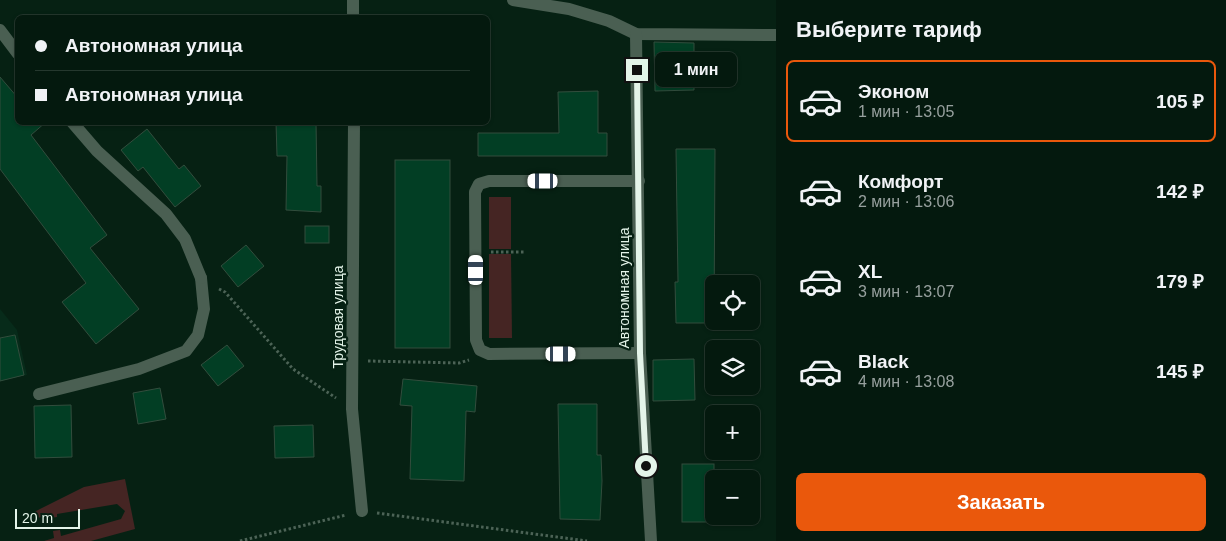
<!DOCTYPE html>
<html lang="ru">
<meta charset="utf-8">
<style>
:root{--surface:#04190e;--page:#0d2217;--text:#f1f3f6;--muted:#97a09e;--line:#25382e;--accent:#ea580c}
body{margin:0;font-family:Arial,sans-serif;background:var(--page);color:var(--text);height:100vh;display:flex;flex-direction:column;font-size:19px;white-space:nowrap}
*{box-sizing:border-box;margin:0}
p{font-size:16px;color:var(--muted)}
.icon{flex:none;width:28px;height:28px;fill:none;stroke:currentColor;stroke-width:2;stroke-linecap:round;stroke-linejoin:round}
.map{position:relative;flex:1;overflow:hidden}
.details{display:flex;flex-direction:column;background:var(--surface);width:450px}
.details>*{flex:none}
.top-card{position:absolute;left:15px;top:15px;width:475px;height:110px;border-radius:8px;box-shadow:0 1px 4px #0004,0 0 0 1px var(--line);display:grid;align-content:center;height:110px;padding:0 20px;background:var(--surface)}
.fabs{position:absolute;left:705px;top:275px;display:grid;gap:10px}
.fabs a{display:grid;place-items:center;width:55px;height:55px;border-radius:8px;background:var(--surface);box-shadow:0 1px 4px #0004,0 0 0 1px var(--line);font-size:25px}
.scale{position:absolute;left:15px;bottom:12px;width:65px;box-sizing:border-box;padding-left:5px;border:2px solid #e4f4e9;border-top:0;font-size:14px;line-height:18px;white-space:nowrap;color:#e4f4e9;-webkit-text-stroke:4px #062113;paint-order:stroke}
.end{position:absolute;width:22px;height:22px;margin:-11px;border:6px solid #e4f4e9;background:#111;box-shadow:0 0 0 2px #111}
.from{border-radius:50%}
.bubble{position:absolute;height:35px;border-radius:8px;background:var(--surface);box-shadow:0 1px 4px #0004,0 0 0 1px var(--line);font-size:16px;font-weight:600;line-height:35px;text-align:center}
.car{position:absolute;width:15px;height:30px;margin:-15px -8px;border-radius:6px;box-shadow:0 0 4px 1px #0007;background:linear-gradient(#fff 24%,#345 0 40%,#fff 0 76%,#345 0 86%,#fff 0)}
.top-card b{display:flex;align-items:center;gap:18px;height:48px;font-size:19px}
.top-card b+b{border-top:1px solid var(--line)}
.top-card i{width:12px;height:12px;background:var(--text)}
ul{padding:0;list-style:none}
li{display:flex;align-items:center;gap:15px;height:82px;margin:0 10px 8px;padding:0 10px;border:2px solid transparent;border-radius:8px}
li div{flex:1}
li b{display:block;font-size:19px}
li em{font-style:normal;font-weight:600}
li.on{border-color:var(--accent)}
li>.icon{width:45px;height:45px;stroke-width:1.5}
h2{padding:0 20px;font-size:22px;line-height:60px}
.action{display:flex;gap:10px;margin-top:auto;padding:10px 20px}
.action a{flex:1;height:58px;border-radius:8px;background:var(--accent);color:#fff;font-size:20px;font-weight:600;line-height:58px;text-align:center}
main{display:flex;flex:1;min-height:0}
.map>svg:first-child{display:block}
.built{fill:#072b1a}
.green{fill:#452523}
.building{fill:#023e24;stroke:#324d3d}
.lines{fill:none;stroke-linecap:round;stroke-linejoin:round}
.path{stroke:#4c6356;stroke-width:3;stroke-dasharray:2.5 2.5;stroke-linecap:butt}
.service{stroke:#4a5f52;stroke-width:12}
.minor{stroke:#4a5f52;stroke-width:12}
.route{stroke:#e4f4e9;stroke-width:6}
.labels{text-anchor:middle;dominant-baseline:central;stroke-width:4.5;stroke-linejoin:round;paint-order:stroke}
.street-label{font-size:14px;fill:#e4f4e9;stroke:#062113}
</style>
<main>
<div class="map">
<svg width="776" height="541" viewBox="0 0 776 541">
<rect width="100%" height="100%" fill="#062113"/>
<polygon class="built" points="0,309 17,330 27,375 0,381"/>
<g class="green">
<rect x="489" y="197" width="22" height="52"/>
<polygon points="489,254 511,254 512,338 489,338"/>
<polygon points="125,479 135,529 91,541 44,541 54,538 53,531 60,530 61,536 121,519 125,511 117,504 57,514 57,517 51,518 50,516 29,519 28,515 84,487"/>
</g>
<g class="building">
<polygon points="654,42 694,43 694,90 655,91"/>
<polygon points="0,77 18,98 18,122 46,122 31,135 107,235 90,248 139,309 96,344 62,302 86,283 0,169"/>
<polygon points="598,91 598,133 607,133 607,156 478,156 478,133 559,133 558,92"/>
<polygon points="276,122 316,122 317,186 321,186 321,212 286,210 287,156 277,156"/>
<polygon points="147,129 179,169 184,165 201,186 175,207 143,167 138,171 121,150"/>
<polygon points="676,149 715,149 714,323 676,323 675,282 678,282"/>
<rect x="395" y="160" width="55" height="188"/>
<rect x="305" y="226" width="24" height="17"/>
<polygon points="246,245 264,266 238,287 221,266"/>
<polygon points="15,335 24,375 0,381 0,338"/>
<polygon points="227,345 244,366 218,386 201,365"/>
<polygon points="694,359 695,400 653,401 653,360"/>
<polygon points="403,379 477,386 475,412 466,411 464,481 410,479 412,406 400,405"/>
<polygon points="160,388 166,419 138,424 133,393"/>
<polygon points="558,404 597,404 597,455 601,455 602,481 600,520 560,519"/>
<polygon points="71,405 72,457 35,458 34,406"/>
<polygon points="313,425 314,457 275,458 274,426"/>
<rect x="682" y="464" width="32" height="58"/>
</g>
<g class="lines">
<g class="path">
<polyline points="491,252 526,252"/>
<polyline points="219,289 225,292 293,369 336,398"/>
<polyline points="368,361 459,363 469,360"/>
<polyline points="377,513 587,541"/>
<polyline points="240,541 346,515"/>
</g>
<g class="service">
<polyline points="639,181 489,181 479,184 475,192 476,340 480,350 489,354 640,353"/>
<polyline points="39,394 139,369 186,351 198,335 204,309 201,278"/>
</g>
<g class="minor">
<polyline points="353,0 353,18"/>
<polyline points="513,0 569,9 609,21 636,34 776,35"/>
<polyline points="0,30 18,54"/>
<polyline points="636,34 640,353 651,541"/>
<polyline points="72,122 97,151 166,214 185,239 201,278"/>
<polyline points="354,122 352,409 362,511"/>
</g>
</g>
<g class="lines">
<polyline class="route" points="637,70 640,353 646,466"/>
</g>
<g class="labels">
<g class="street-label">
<text transform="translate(624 288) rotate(-90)">Автономная улица</text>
<text transform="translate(338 317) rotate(-90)">Трудовая улица</text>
</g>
</g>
</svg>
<div class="fabs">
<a><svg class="icon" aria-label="locate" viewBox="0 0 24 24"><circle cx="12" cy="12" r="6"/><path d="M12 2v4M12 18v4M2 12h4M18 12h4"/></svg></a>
<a><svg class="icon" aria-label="layers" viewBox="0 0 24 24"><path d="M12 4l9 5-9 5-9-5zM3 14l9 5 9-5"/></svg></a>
<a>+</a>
<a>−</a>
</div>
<div class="scale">20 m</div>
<i class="end from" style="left:646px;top:466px"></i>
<i class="end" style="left:637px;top:70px"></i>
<div class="bubble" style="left:655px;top:52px;width:82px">1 мин</div>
<i class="car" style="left:543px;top:181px;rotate:270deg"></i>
<i class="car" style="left:476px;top:270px;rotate:0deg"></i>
<i class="car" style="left:561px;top:354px;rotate:90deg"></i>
<div class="top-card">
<b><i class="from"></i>Автономная улица</b>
<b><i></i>Автономная улица</b>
</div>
</div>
<section class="details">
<h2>Выберите тариф</h2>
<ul>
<li class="on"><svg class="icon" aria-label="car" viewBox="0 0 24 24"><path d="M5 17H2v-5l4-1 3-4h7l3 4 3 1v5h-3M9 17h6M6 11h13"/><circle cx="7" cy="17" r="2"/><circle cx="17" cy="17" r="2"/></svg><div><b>Эконом</b><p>1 мин · 13:05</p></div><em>105 ₽</em></li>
<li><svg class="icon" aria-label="car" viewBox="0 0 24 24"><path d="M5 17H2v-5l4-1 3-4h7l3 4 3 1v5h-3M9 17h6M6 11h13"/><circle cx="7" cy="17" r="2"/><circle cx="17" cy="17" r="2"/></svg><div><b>Комфорт</b><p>2 мин · 13:06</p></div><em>142 ₽</em></li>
<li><svg class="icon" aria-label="car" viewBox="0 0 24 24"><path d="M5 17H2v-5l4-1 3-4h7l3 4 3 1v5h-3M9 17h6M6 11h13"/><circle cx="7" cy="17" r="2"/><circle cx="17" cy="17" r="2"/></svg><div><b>XL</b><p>3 мин · 13:07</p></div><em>179 ₽</em></li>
<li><svg class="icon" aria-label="car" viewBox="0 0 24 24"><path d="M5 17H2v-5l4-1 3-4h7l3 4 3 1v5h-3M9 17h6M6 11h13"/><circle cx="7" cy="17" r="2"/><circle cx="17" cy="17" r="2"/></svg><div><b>Black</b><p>4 мин · 13:08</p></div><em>145 ₽</em></li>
</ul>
<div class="action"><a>Заказать</a></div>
</section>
</main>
